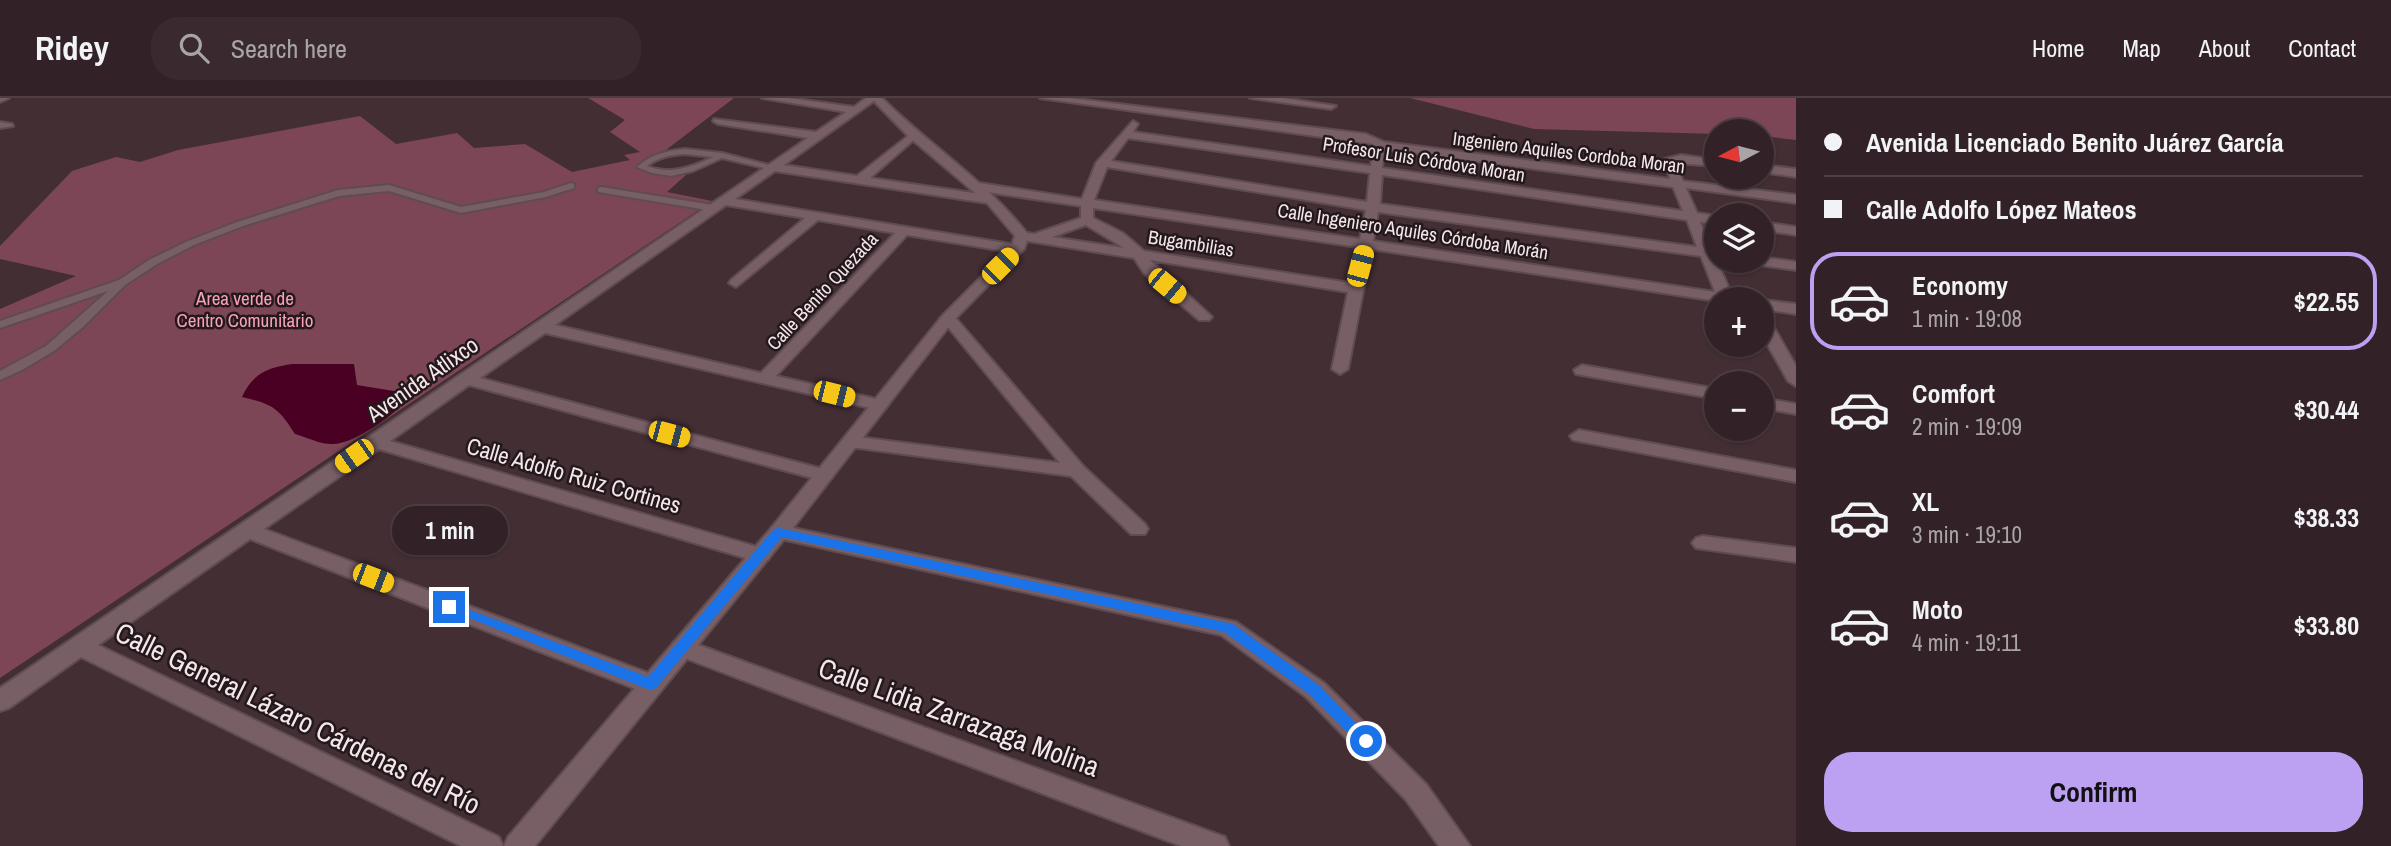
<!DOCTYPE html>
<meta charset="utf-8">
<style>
:root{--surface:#322227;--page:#3a2a2f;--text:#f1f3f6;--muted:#a8a4a7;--line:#4d3f44;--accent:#bca0f2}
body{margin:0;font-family:"Archivo Narrow",sans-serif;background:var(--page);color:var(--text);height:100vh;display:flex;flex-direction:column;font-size:26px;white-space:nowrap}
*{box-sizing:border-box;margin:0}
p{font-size:23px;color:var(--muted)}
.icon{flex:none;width:38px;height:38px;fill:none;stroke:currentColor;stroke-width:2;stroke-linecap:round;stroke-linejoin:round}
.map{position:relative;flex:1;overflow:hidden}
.side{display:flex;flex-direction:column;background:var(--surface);width:595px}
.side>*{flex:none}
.hud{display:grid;align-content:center;height:154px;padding:0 28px;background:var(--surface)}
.needle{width:46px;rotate:263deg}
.controls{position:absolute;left:1704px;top:21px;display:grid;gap:14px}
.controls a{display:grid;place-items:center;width:70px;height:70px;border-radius:50%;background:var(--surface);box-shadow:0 2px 5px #0004,0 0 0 2px var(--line);font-size:35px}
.end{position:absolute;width:32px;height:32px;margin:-16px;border:9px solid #1a73e8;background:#fff;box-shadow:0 0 0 4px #fff}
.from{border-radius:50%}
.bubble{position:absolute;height:49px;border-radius:24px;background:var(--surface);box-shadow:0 2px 5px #0004,0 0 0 2px var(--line);font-size:23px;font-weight:700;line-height:49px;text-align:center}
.car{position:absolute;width:21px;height:42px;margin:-21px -10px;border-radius:9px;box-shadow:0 0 5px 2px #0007;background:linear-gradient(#f5c518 24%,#345 0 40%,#f5c518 0 76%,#345 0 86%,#f5c518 0)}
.hud b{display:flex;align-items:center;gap:24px;height:66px;font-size:26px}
.hud b+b{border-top:2px solid var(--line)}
.hud i{width:18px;height:18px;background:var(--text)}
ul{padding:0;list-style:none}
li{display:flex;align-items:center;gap:21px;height:98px;margin:0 14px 10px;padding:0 14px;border:4px solid transparent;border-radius:28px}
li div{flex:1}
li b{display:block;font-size:26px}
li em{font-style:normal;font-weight:700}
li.selected{border-color:var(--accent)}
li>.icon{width:63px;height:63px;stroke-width:1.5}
.action{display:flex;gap:14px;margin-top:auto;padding:14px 28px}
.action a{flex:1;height:80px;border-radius:28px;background:var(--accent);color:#111;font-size:28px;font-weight:700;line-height:80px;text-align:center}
header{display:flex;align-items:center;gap:42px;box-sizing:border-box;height:98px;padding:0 35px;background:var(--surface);border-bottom:2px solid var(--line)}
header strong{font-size:33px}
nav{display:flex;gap:38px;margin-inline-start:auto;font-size:24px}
.search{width:490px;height:63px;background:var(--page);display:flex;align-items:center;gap:18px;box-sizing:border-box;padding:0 24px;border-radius:28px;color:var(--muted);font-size:26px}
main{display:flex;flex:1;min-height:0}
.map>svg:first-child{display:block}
.green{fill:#7d4656}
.water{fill:#4a0022}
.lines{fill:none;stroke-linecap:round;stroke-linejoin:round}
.service-casing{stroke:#5e4c51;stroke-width:4}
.minor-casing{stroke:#5e4c51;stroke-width:4}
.tertiary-casing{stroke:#5e4c51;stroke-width:4}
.service{fill:#775f65;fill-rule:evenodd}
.minor{fill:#775f65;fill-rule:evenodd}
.tertiary{fill:#775f65;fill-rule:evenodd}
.route{fill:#1a73e8}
.labels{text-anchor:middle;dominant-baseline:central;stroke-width:5;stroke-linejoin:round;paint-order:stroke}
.far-street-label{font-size:19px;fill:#f5e6ea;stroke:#23191c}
.far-park-label{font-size:19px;fill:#f9a0ba;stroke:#23191c}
.street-label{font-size:23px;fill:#f5e6ea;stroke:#23191c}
.near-street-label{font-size:28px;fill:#f5e6ea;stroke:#23191c}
</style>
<header>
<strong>Ridey</strong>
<div class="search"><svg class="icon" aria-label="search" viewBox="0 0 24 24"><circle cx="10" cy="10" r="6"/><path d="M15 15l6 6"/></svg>Search here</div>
<nav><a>Home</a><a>Map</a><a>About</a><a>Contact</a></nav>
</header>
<main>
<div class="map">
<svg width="1796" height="748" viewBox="0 0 1796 748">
<rect width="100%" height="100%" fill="#432e34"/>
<g class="green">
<polygon points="588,0 734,0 645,68 686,77 667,94 712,103 0,580 0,211 76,178 0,161 0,148 72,73 116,59 140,64 178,52 360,18 396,46 457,35 474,50 525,46 572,74 630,62 624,57 640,54 610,34 625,22"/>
<polygon points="1410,0 1796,0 1796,42 1762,38 1762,33 1717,33 1717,36 1534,31"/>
</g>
<path class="water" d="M293 266H354L357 287 412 296C399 314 355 346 333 346 322 347 306 339 295 336 278 309 272 306 242 299 252 276 268 269 293 266Z"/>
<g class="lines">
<g class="service-casing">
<g id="service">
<path d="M685 51 722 55 777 69 773 72 722 60 693 73 671 78 652 75 637 69C651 56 666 53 685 51ZM685 56 713 59C691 69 671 77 647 68 659 59 670 57 685 56Z"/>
<polygon points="571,85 574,86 574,90 546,99 461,115 389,93 339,98 243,128 194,147 157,166 125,187 83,229 54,253 22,272 0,282 0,273 46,248 108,193 0,230 0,223 119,182 149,162 188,143 237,124 338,92 389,87 461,109 544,94"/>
<polygon points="601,89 713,107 718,110 713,113 598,94 598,90"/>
</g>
</g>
<g class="minor-casing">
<g id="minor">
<polygon points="0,0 9,0 0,4"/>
<path d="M762 0H789L854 9 866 0H878L784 67 857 78 913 34 918 37 917 39 870 80 987 97 993 101 987 105 775 73 735 101 1017 147 1024 151 1017 155 907 137 776 278 885 303 888 307 885 311 879 312 545 235 480 280 830 373 833 377 830 381H816L469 287 390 343 768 452 771 457 768 462H752L379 351 264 431 659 579 662 586 659 593 650 595 641 593 250 441 98 547 499 739 503 748H461L81 559 9 610 0 613V590L808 40 718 26 713 23 714 21 816 34 846 14ZM726 107 805 120 731 182 729 185 736 189 818 122 895 135 761 275 555 227Z"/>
<path d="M1040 0H1069L1366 36 1384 44 1670 81 1665 61 1681 57 1717 62V68L1675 65 1683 83 1796 97V105L1686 90 1697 115 1717 118V126L1700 124 1712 151 1717 152 1716 160 1731 196 1741 201 1717 203 1371 151 1348 271 1340 276 1332 271 1348 194 1150 162 1212 219 1209 222H1199L1144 175 1134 160 1022 142 1015 138 1022 134 1034 136 1081 120V108L973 92 967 88 973 84 1082 101 1096 65 1133 23 1138 26 1133 34 1371 68 1373 46ZM1128 40 1370 75 1367 104 1111 63ZM1384 51 1673 89 1683 113 1382 70ZM1107 69 1366 112 1360 141 1094 102ZM1382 77 1687 122 1697 149 1380 106ZM1093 110 1358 149 1350 185 1144 153 1123 135 1093 120ZM1378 114 1701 158 1715 194 1373 143ZM1086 127 1124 150 1052 139Z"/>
<polygon points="1250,0 1283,0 1336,8 1331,11"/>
<polygon points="0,24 12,26 13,28 0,30"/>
<polygon points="1762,67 1796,71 1796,79 1762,74"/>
<polygon points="1762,124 1796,129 1796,137 1762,132"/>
<polygon points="1762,159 1796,164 1796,172 1760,167 1753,163 1762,163"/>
<polygon points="1762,202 1796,206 1796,216 1762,211"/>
<polygon points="948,215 953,217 1084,369 1145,426 1148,431 1145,436 1131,436 1071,378 843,348 841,344 850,338 1060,365 943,223 940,220"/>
<polygon points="1762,218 1770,223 1796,268 1796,288 1788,283 1762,237"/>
<polygon points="1582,267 1717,291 1717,301 1576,276 1574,272"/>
<polygon points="1762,300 1796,306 1796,316 1762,310"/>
<polygon points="1579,332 1796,372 1796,384 1573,342 1570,338"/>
<polygon points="779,427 1236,524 1324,585 1426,686 1470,748 1439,748 1406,702 1306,599 1221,537 772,439 769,434 772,429"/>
<polygon points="1703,438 1796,450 1796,464 1696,450 1692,445 1696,440"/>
<polygon points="682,541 1225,739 1229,748 1181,748 674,556 670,550 674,544"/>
</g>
</g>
<g class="tertiary-casing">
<path id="tertiary" d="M871 0H882C929 47 988 84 1029 138L1024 151 953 223 786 439 535 748H504L508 739 772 429 943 217 1011 149 1015 138 987 105 909 39Z"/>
</g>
<use href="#service" class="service"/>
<use href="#minor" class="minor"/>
<use href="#tertiary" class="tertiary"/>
</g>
<polygon class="route" points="779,430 1233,526 1320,588 1373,643 1366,649 1360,647 1309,596 1224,534 782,439 656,590 650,592 442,509 449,505 454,506 648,579 774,431"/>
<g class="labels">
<g class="far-street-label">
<text transform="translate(1569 54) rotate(7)">Ingeniero Aquiles Cordoba Moran</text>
<text transform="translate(1424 61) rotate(9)">Profesor Luis Córdova Moran</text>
<text transform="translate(1413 133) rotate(9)">Calle Ingeniero Aquiles Córdoba Morán</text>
<text transform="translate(1191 145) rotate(9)">Bugambilias</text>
<text transform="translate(822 193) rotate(-47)">Calle Benito Quezada</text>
</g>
<g class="far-park-label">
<text x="245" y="200">Area verde de<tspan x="245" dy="22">Centro Comunitario</tspan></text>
</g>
<g class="street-label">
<text transform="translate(422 281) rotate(-35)">Avenida Atlixco</text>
<text transform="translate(574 377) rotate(16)">Calle Adolfo Ruiz Cortines</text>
</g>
<g class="near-street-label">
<text transform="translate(959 619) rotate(20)">Calle Lidia Zarrazaga Molina</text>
<text transform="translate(298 620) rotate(26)">Calle General Lázaro Cárdenas del Río</text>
</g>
</g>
</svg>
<div class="controls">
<a><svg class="needle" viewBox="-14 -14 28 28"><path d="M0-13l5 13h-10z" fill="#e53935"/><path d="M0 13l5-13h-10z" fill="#a8a4a7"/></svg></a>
<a><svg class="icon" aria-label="layers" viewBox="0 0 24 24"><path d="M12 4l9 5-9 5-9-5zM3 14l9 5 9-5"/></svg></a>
<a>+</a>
<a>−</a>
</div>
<i class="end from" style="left:1366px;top:643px"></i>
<i class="end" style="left:449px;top:509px"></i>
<div class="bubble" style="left:392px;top:408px;width:116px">1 min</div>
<i class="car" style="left:1000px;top:168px;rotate:45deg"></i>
<i class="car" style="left:1360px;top:168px;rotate:15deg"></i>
<i class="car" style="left:1167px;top:188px;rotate:130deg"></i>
<i class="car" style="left:834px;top:296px;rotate:104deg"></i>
<i class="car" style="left:669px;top:336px;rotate:105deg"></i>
<i class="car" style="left:354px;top:358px;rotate:235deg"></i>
<i class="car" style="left:373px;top:480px;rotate:111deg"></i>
</div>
<section class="side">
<div class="hud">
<b><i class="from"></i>Avenida Licenciado Benito Juárez García</b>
<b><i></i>Calle Adolfo López Mateos</b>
</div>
<ul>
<li class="selected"><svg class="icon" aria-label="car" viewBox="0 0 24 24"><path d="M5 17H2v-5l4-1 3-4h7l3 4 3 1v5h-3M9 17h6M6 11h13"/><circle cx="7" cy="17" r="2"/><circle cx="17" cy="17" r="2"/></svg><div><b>Economy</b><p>1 min · 19:08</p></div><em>$22.55</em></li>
<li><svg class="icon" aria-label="car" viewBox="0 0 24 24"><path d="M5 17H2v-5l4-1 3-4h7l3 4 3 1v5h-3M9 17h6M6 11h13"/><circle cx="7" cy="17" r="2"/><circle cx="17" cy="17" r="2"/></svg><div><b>Comfort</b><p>2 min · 19:09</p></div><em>$30.44</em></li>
<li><svg class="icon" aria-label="car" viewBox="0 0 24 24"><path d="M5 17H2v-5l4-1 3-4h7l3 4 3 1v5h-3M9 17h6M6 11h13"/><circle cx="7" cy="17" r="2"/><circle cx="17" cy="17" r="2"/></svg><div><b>XL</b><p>3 min · 19:10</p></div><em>$38.33</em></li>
<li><svg class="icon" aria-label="car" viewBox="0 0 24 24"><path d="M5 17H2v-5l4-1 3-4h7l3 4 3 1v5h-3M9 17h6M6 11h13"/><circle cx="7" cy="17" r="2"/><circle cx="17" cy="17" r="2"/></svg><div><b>Moto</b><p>4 min · 19:11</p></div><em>$33.80</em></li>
</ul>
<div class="action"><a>Confirm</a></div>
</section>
</main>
